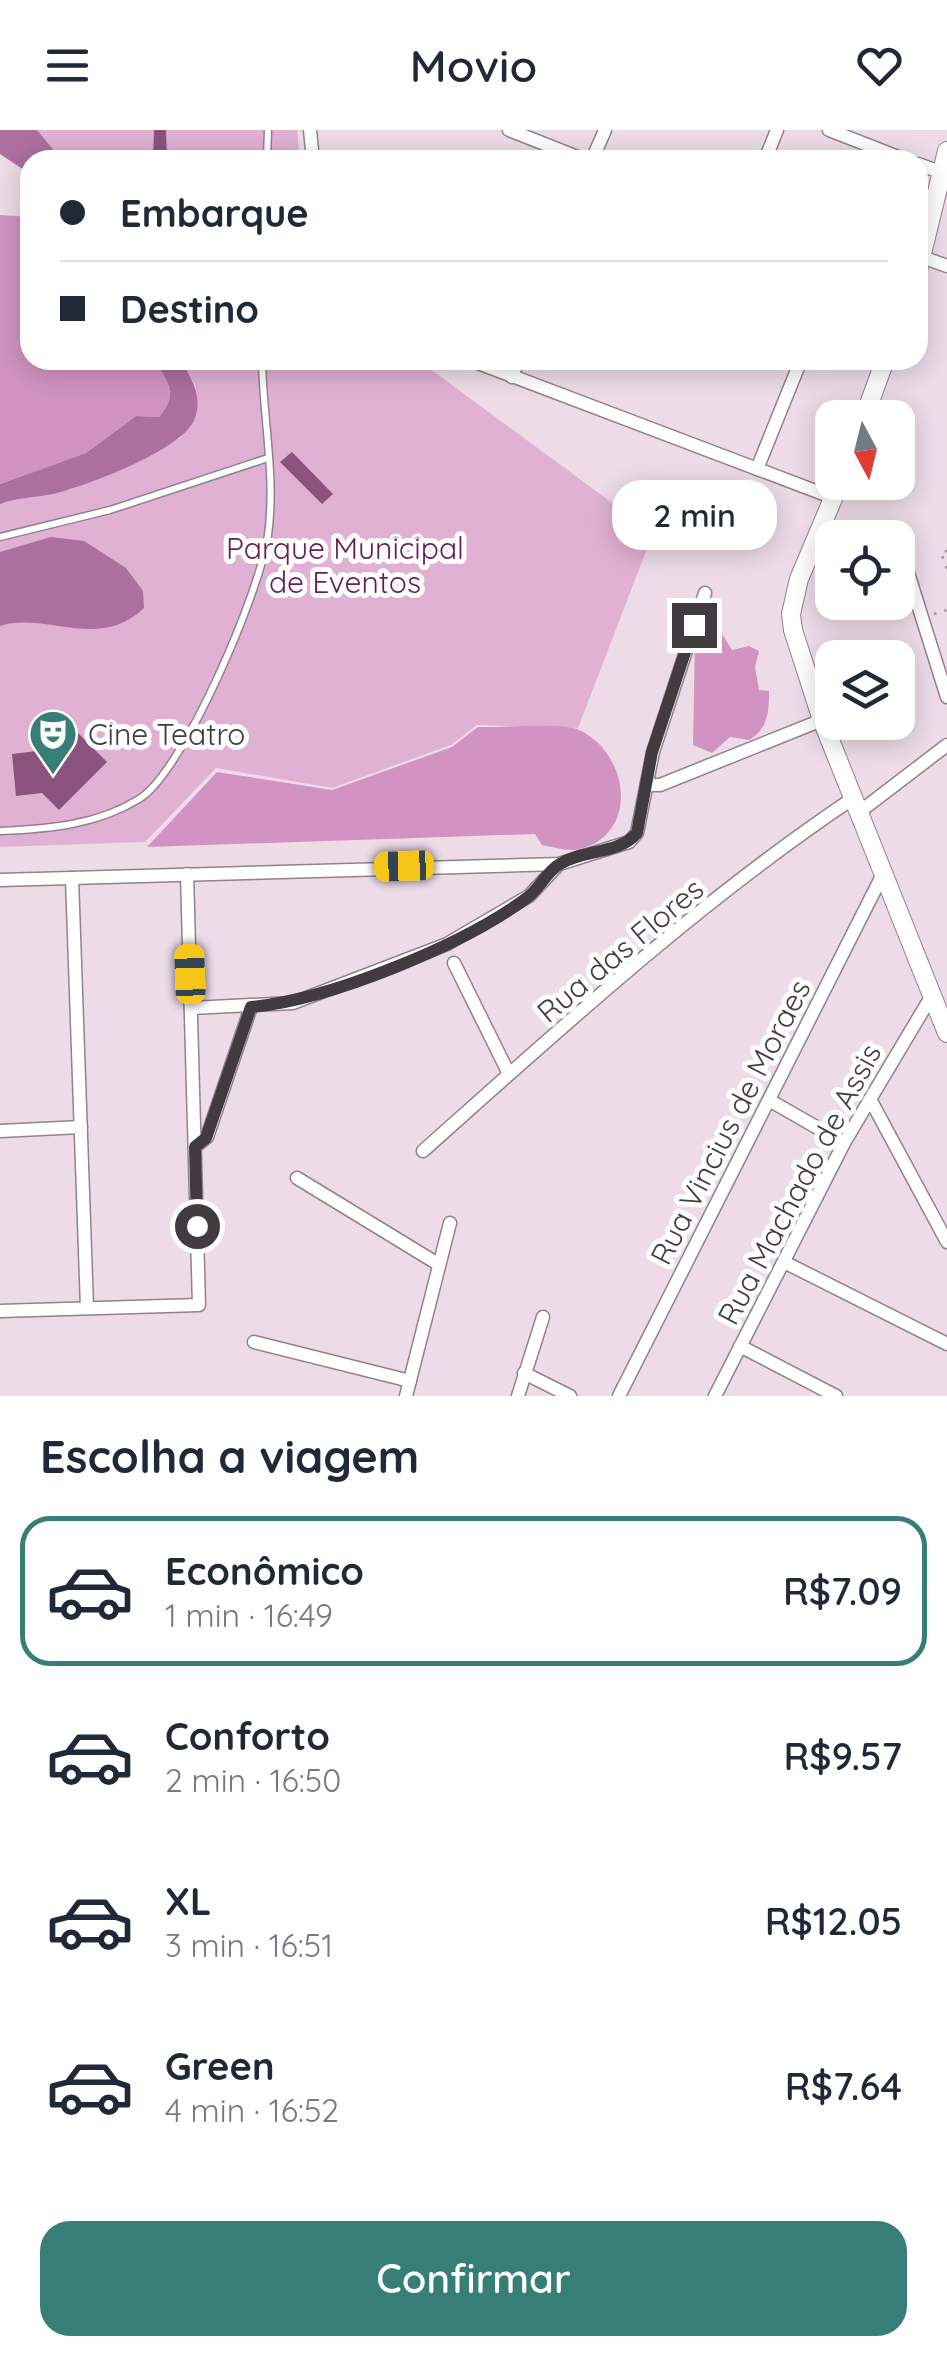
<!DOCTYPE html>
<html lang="pt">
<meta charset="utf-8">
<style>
:root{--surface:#fff;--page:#f6f6f7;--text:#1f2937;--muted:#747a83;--line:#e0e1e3;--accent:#377e77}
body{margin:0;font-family:Quicksand,sans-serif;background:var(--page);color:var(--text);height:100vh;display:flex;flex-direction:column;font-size:38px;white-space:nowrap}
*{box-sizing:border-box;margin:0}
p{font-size:32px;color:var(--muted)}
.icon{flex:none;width:55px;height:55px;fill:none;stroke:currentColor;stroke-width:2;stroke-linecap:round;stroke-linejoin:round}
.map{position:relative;height:1266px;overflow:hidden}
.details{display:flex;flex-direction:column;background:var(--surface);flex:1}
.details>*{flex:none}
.guide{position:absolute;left:20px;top:20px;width:908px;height:220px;border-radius:30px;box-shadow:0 5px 25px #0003;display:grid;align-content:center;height:220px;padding:0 40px;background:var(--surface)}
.needle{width:65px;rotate:173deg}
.buttons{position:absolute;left:815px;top:270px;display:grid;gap:20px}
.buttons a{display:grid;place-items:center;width:100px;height:100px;border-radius:20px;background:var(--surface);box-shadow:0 5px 25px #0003;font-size:50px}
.end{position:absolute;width:45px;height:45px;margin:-22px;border:12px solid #413a3f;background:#fff;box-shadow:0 0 0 5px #fff}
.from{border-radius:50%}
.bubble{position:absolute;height:70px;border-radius:30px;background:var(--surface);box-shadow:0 5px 25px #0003;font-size:32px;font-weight:600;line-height:70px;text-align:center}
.car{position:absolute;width:30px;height:60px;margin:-30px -15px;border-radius:12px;box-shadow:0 0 8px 2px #0007;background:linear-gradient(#f5c518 24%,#345 0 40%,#f5c518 0 76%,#345 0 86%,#f5c518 0)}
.guide b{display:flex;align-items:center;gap:35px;height:95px;font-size:38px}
.guide b+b{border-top:2px solid var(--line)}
.guide i{width:25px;height:25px;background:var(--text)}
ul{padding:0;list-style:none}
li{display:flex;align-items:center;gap:30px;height:150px;margin:0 20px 15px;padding:0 20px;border:5px solid transparent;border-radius:30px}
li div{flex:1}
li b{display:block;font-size:38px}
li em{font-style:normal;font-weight:600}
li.active{border-color:var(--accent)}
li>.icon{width:90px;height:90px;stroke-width:1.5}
h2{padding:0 40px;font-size:45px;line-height:120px}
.primary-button{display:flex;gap:20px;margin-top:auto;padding:20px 40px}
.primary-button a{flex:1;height:115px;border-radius:30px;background:var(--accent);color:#fff;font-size:40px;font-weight:600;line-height:115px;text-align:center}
header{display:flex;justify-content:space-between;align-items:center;height:130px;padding:0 40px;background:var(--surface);font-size:45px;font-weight:600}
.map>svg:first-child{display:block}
.green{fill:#e1b1d4}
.forest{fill:#d293c2}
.water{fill:#ac709e}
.building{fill:#8c527e}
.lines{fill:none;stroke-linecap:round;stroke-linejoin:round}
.lane-casing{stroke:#92828d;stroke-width:9}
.street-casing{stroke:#92828d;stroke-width:15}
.secondary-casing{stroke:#92828d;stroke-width:20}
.path{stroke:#a497a0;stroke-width:2.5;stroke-dasharray:2.5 8;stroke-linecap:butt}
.lane{stroke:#fff;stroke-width:6}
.street{stroke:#fff;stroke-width:12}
.secondary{stroke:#fff;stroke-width:18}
.route{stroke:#413a3f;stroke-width:12}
.labels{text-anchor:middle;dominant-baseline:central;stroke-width:10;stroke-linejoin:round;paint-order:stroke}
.park-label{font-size:30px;fill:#661c58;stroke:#fff}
.poi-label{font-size:30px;fill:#413a3f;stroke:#fff;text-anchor:start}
.street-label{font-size:30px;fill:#413a3f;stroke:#fff}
</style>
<header><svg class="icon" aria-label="menu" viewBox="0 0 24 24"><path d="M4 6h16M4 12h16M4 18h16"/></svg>Movio<svg class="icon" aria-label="heart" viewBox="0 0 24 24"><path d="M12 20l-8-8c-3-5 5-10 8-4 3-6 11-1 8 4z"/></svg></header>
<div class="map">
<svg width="947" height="1266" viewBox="0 0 947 1266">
<rect width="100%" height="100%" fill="#eddce8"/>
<g class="green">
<polygon points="37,0 297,0 300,30 62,30"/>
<polygon points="181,230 418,230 653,403 578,598 477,595 451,615 332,658 216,638 145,712 0,717 0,374 20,366 72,359 180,308 196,257"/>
</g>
<g class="forest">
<path d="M0 85 30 87V230H154C168 254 179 264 159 287L136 286 86 323 0 354Z"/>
<path d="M717 496 732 520 749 516 759 521 755 537 759 560 769 561C769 582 768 599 749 610L730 607 712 623 693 615 695 509Z"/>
<path d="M478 597C501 598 561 592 579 600 628 622 641 703 580 719 570 722 553 717 542 715L535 704 147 717 217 642 332 660 452 617Z"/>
</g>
<g class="water">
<polygon points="0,0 37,0 62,30 30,30 30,44 0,24"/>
<path d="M154 230H181C191 248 203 266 195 288 184 320 86 356 53 364 34 368 18 367 0 374V354L86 323 136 286 159 287C179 264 168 253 154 230Z"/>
<path d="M51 407 84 411 126 438 143 461 144 478C98 522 46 481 0 496V422Z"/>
</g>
<g class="building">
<polygon points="154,0 166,0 167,30 153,30"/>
<polygon points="292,322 333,364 322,374 280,332"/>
<polygon points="67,592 107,632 59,680 42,663 16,666 12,624 37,621"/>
</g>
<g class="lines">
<g class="lane-casing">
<g id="lane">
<polyline points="267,30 268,0"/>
<polyline points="0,407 110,380 268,328"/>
<path d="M0 701C49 699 97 695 139 669 184 642 261 459 268 405 276 347 263 288 262 230"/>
</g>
</g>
<g class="street-casing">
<g id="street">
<polyline points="310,0 313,30"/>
<polyline points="509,0 585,30"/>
<polyline points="829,0 906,30"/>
<polyline points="592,30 605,0"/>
<polyline points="765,30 777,0"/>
<polyline points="918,34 943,43"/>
<polyline points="922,127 947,136"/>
<polyline points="470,230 834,368"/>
<polyline points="512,247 518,230"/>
<polyline points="757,339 801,230"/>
<polyline points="898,411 947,567"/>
<polyline points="647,655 660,655 822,590"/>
<polyline points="862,680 947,615"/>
<polyline points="72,748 87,1178"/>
<polyline points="0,750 559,734 629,712 637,703 653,622 705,463"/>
<polyline points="454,833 509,944"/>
<polyline points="191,878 293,873 447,814 529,766 559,734"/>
<polyline points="870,969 947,1112"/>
<polyline points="769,970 844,1013"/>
<polyline points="0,1001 81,997"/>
<polyline points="195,1017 207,1007 251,877"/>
<path d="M423 1021C561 898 702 769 855 667"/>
<polyline points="297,1048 438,1134"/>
<polyline points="784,1132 947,1214"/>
<polyline points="0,1181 199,1175 187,744"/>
<polyline points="254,1212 410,1251"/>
<polyline points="740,1216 836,1266"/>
<polyline points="524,1243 570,1266"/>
<polyline points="406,1266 450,1093"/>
<polyline points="518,1266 543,1187"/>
<polyline points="619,1266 884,742"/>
<polyline points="715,1266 844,1013 931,867"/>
</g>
</g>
<g class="secondary-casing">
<g id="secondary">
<polyline points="918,140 947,21"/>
<polyline points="864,288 885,230"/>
<polyline points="840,352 799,449 791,484 793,500 822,590 947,903"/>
</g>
</g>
<g class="path">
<polyline points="947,421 941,422 947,440"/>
<polyline points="934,484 947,480"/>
</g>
<use href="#lane" class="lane"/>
<use href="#street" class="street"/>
<use href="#secondary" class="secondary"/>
</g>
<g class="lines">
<path class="route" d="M197 1096 195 1017 206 1008 251 877C329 870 464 815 528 767 540 758 547 741 560 734 584 719 618 725 637 703L652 622 694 495"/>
</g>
<defs>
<g id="theatre-pin" transform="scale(2.5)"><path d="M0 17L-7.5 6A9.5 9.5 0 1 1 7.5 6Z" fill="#377e77" stroke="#fff"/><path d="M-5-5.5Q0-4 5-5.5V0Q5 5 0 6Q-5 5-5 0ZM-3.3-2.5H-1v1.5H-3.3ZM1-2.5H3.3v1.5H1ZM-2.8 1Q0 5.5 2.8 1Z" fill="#fff"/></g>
</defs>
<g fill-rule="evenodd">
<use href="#theatre-pin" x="53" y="604"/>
</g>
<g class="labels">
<g class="park-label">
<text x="345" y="418">Parque Municipal<tspan x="345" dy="34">de Eventos</tspan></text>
</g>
<g class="poi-label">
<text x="88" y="604">Cine Teatro</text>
</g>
<g class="street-label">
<text transform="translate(620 820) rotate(-40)">Rua das Flores</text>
<text transform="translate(730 992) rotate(-63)">Rua Vincius de Moraes</text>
<text transform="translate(799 1054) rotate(-62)">Rua Machado de Assis</text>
</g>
</g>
</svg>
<div class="buttons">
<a><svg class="needle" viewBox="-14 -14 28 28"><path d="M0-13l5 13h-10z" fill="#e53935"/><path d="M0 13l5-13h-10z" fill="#747a83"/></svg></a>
<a><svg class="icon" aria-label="locate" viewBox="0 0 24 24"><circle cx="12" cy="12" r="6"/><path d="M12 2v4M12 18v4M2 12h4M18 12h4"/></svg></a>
<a><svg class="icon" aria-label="layers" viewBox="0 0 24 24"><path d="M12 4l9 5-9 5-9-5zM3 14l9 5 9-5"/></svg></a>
</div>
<i class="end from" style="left:197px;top:1096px"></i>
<i class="end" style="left:694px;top:495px"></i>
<div class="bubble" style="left:612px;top:350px;width:165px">2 min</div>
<i class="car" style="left:404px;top:736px;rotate:268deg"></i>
<i class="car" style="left:190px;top:844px;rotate:358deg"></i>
<div class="guide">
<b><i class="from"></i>Embarque</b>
<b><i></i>Destino</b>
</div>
</div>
<section class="details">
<h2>Escolha a viagem</h2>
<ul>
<li class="active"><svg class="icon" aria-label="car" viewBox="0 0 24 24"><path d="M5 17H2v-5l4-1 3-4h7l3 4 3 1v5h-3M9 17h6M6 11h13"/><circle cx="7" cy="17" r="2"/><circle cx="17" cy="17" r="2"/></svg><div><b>Econômico</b><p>1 min · 16:49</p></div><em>R$7.09</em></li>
<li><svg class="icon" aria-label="car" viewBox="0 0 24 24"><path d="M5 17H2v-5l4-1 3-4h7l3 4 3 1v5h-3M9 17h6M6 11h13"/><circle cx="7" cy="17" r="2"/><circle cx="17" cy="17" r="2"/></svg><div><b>Conforto</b><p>2 min · 16:50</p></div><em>R$9.57</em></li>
<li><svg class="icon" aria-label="car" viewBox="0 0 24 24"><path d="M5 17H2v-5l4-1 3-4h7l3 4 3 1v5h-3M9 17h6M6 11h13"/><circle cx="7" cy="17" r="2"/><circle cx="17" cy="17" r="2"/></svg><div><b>XL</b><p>3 min · 16:51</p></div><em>R$12.05</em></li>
<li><svg class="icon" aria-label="car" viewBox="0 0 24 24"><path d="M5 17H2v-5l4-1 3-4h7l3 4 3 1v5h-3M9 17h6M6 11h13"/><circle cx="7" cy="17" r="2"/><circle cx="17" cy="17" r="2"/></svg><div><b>Green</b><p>4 min · 16:52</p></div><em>R$7.64</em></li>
</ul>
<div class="primary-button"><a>Confirmar</a></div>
</section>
